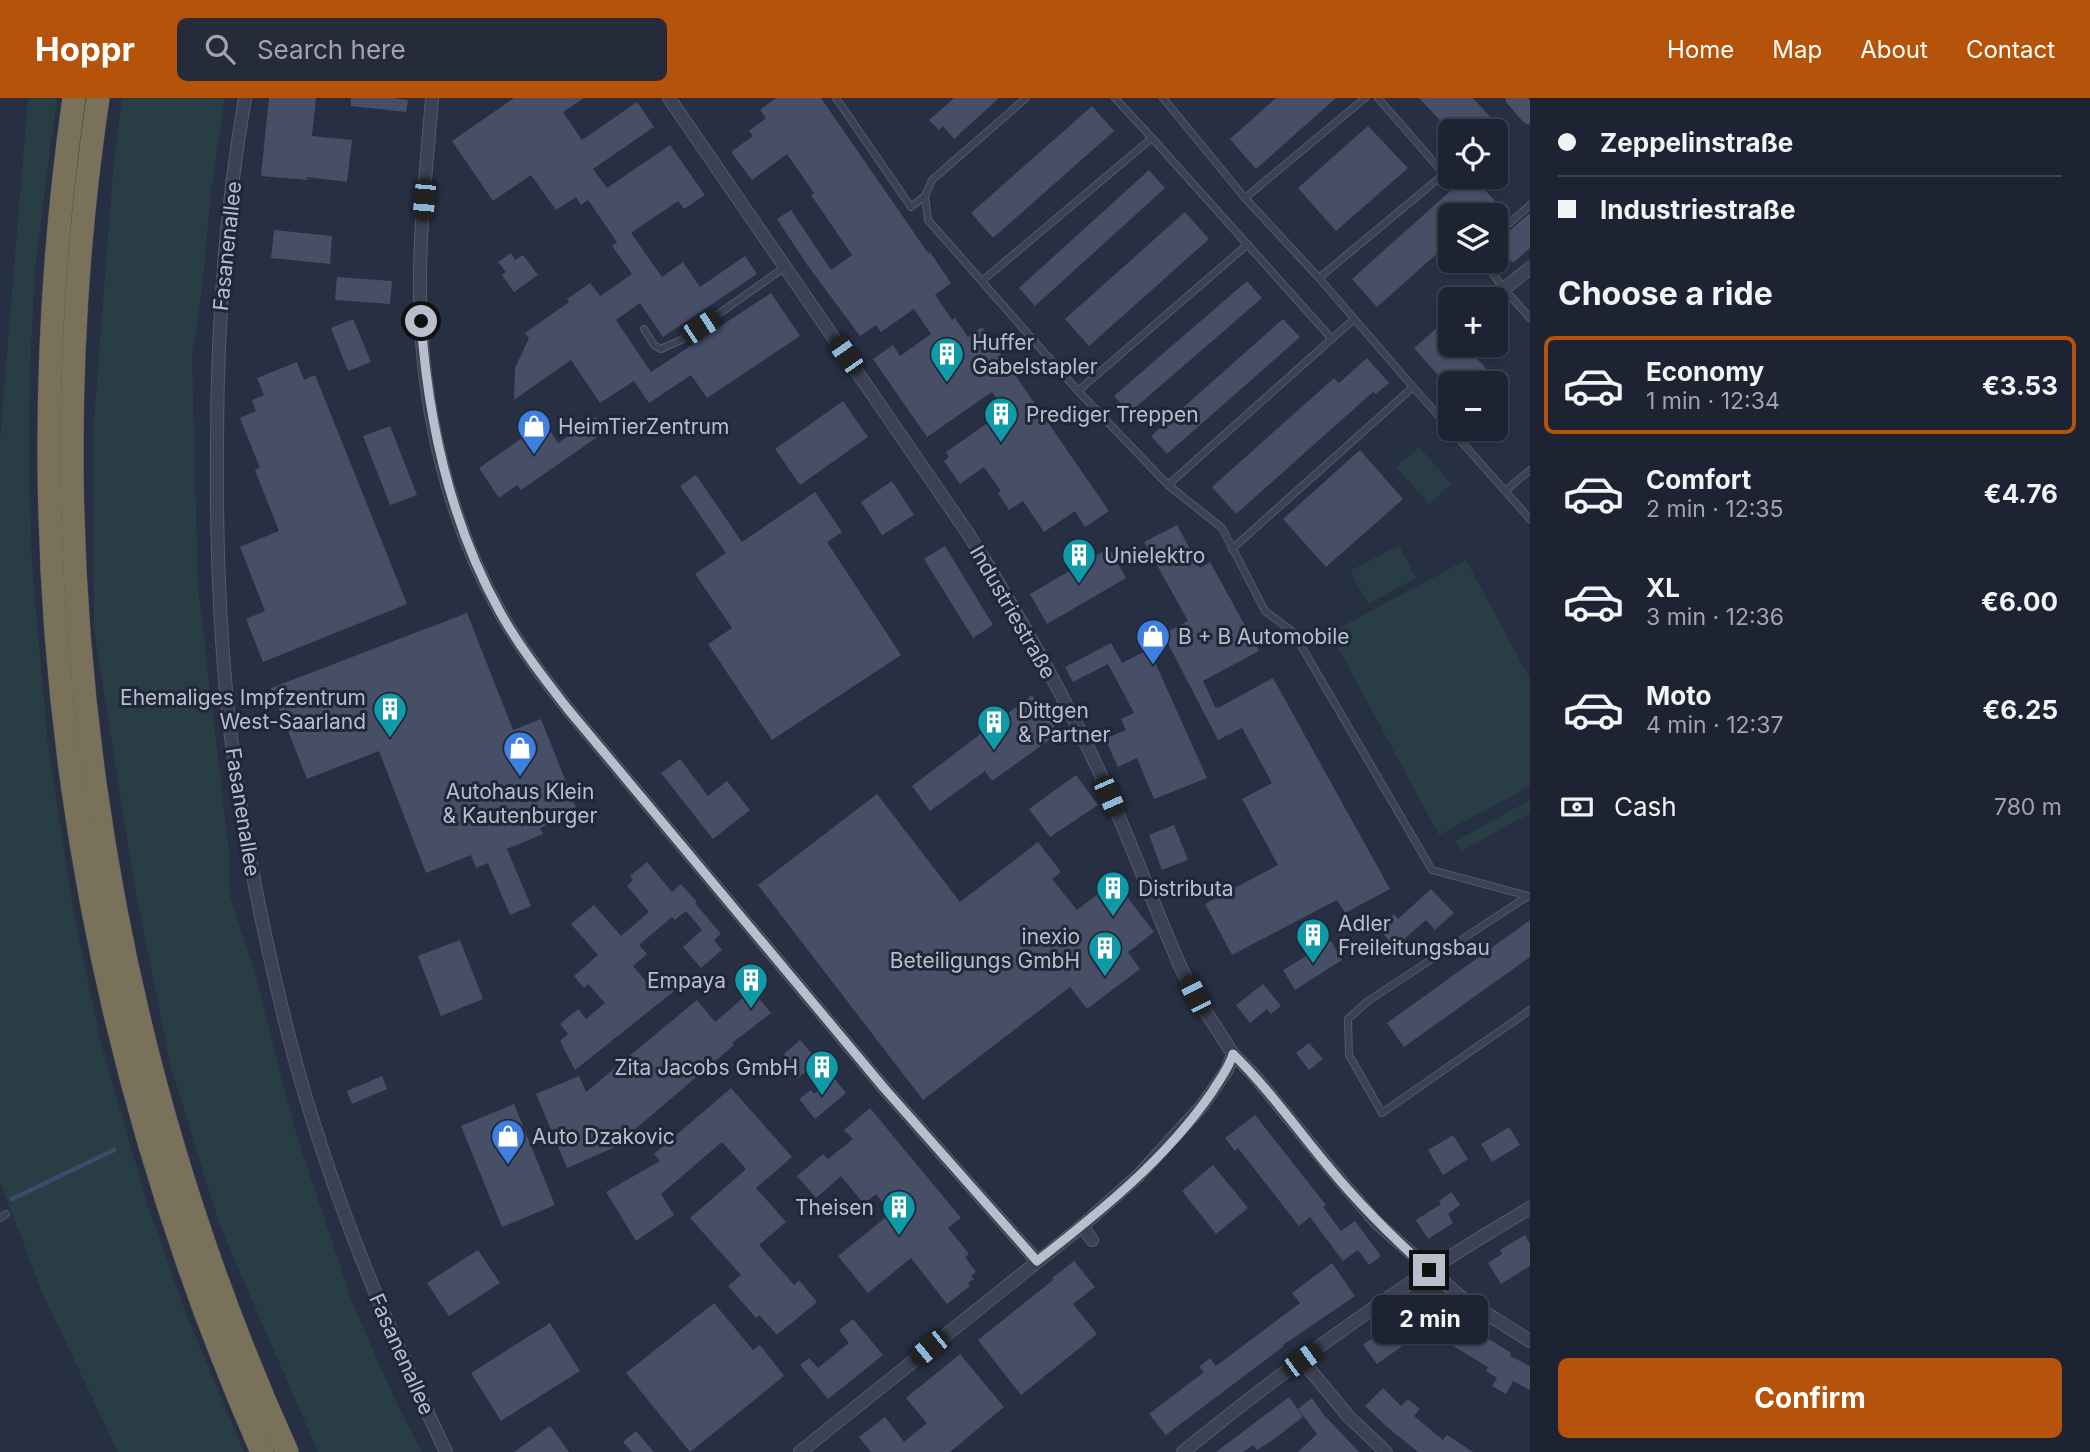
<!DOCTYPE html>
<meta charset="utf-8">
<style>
:root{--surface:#1d2332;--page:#252b3a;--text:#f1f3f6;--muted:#a0a4ac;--line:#3b404d;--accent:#b45309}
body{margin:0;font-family:Inter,sans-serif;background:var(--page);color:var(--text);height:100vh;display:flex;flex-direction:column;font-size:26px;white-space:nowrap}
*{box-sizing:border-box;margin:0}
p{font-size:23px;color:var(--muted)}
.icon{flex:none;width:38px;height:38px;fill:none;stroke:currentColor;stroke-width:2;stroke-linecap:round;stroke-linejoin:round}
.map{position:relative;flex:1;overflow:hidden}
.panel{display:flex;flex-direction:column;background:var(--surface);width:560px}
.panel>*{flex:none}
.top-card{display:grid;align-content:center;height:154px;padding:0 28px;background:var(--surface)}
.fabs{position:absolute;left:1438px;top:21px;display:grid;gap:14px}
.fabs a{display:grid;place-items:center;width:70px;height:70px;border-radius:10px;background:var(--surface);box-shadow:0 2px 5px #0004,0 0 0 2px var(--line);font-size:35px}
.end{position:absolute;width:32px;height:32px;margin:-16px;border:9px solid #b9becd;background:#111;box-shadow:0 0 0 4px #111}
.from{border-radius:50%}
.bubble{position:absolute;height:49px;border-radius:10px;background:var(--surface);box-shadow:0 2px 5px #0004,0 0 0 2px var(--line);font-size:23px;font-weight:700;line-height:49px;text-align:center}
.car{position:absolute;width:21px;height:42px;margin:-21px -10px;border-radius:9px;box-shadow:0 0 5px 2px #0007;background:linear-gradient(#222 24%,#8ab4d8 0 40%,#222 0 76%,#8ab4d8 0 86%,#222 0)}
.top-card b{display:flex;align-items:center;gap:24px;height:66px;font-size:26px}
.top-card b+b{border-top:2px solid var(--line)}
.top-card i{width:18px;height:18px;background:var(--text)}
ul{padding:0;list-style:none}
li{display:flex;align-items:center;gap:21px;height:98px;margin:0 14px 10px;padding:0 14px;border:4px solid transparent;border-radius:10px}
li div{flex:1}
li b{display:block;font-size:26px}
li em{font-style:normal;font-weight:700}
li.active{border-color:var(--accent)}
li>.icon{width:63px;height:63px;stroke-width:1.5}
h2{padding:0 28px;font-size:32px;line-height:84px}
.pay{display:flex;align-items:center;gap:18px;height:77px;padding:0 28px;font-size:26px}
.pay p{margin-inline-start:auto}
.cta{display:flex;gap:14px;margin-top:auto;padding:14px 28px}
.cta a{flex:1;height:80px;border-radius:10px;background:var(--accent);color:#fff;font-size:28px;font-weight:700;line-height:80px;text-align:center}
header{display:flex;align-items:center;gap:42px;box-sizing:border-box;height:98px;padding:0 35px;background:var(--accent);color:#fff}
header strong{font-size:33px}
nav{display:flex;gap:38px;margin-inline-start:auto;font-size:24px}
.search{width:490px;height:63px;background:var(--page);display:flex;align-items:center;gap:18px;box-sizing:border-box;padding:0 24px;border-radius:10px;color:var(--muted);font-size:26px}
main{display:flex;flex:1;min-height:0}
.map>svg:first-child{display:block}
.green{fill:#293e44}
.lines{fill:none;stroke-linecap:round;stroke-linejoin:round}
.stream{stroke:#3d4b6c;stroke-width:4.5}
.building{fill:#464f65}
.lane-casing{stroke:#545a6a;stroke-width:8}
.street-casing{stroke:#545a6a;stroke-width:14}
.secondary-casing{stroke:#545a6a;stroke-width:19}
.highway-casing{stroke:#434a5a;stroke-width:24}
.lane{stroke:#3c4253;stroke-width:6}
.street{stroke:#3c4253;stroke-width:12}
.secondary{stroke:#4a5066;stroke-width:18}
.highway{stroke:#797159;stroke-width:23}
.route{stroke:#b9becd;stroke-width:9}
.labels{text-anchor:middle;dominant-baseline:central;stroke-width:6;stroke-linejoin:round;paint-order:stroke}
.street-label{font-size:21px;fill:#b9becd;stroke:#202738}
.poi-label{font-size:21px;fill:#b9becd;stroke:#202738;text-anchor:start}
</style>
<header>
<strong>Hoppr</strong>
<div class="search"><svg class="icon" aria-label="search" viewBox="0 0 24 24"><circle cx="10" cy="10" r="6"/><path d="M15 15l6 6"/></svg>Search here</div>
<nav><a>Home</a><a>Map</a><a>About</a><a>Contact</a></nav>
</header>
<main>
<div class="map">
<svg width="1530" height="1354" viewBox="0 0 1530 1354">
<rect width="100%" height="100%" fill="#272f43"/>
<g class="green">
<polygon points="28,0 57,0 35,169 30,271 29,372 32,467 48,647 74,816 101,946 148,1108 186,1216 244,1354 118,1354 41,1192 0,1083 0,342"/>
<polygon points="122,0 223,0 224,4 211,93 202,191 192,260 198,490 229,753 230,799 256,879 297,1039 352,1204 395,1302 422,1354 318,1354 220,1128 171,969 133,779 94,531 93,336 114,61"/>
<polygon points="1419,349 1452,386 1429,406 1396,369"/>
<polygon points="1399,447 1416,480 1368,506 1350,473"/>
<polygon points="1466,462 1530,581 1530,688 1439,737 1330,535"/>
<polygon points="1530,702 1530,715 1461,753 1456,743"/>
</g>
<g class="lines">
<polyline class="stream" points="12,1101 114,1052"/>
</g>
<g class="building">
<polygon points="269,0 316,0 312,38 352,42 347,84 307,79 307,82 261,78"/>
<polygon points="351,0 393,0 408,2 406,14 351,8"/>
<polygon points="514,0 584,0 563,14 582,42 637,4 654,29 593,71 607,90 670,47 705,97 684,111 678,103 631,135 662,179 683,164 700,189 745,158 757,176 663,239 640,205 616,222 651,274 771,195 800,238 707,300 691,277 649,305 634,283 600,305 571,262 514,302 515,270 529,240 525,235 569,204 567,201 590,185 600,198 632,176 612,148 617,144 588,102 581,107 576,99 556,112 531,77 493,103 452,43"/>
<polygon points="776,0 821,0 928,155 930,154 951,185 935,197 952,222 955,220 968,239 982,229 1109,413 1085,429 1075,413 1044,434 1023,403 1009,412 998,395 1001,393 984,369 960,386 944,363 949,359 946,354 1005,313 992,294 927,339 873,261 893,247 900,258 931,236 914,211 881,234 876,227 860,238 808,168 777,121 791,112 831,172 852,157 811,97 814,95 787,56 752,82 731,54 753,38 749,33 766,20 760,12"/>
<polygon points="954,0 999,0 954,41 943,28 939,32 929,22"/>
<polygon points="1276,0 1336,0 1256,71 1230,41"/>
<polygon points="1419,0 1473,0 1491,20 1476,33 1450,33"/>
<polygon points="1092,8 1114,33 993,140 971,115"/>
<polygon points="1368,28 1408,70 1336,133 1298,90"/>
<polygon points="1149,72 1165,90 1035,208 1019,190"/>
<polygon points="1466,79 1473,79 1495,103 1480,117 1451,117 1451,143 1377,209 1352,181"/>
<polygon points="1185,114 1209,141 1089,248 1065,221"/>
<polygon points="1530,115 1530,150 1513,165 1496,146 1496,144"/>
<polygon points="274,132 332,138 330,166 271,160"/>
<polygon points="511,155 515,162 523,157 538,177 514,194 502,177 506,174 498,164"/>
<polygon points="337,179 392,183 390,206 335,202"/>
<polygon points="1247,183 1262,200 1129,315 1114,298"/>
<polygon points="353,221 371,264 348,273 331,230"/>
<polygon points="1283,221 1300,239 1167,356 1151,338"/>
<polygon points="1444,224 1451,231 1451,247 1465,247 1499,285 1451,285 1451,292 1414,250"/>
<polygon points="1367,260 1389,285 1376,296 1373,294 1236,416 1212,389 1334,280 1339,285"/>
<polygon points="297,264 304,282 315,277 407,506 263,564 246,521 265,513 240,449 279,433 255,372 260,370 240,320 256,313 252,302 264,297 257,280"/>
<polygon points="843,303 868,339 800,387 775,351"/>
<polygon points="596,319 606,333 521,392 517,387 499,400 479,370 535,331 541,339 550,333 558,345"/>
<polygon points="390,328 417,397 390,407 363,338"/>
<polygon points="1360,352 1403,401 1326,469 1283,421"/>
<polygon points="696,377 742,444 815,394 842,434 827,444 901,557 772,642 708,546 732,530 695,476 726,455 680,388"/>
<polygon points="892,383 914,417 882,437 861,404"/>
<polygon points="1177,427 1200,470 1210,464 1259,553 1203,583 1215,609 1218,610 1273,580 1390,791 1345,815 1337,802 1232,857 1205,806 1278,767 1242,701 1272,685 1242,630 1218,642 1163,536 1188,523 1144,444"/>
<polygon points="945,448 993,527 973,540 924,461"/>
<polygon points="1109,450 1126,480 1047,526 1030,496"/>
<polygon points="467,515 513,632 541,621 576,709 551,719 553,725 540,730 543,736 507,751 531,808 510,817 488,765 476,770 471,757 426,775 379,653 307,681 271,590"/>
<polygon points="1111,545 1122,565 1149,551 1207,680 1154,701 1137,660 1118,669 1105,641 1126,632 1121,621 1134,615 1108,566 1073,584 1065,569"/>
<polygon points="1032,597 1059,635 992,683 985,673 930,713 912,688"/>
<polygon points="680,661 708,698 727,683 750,712 713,741 661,675"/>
<polygon points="1076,677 1098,707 1050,739 1029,711"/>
<polygon points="877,696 960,804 1038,744 1061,774 1052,781 1077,812 1115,783 1154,834 1128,854 1140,871 1087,911 1070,889 923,1002 758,787"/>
<polygon points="1174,727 1188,762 1162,772 1149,737"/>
<polygon points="647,764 672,794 681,786 697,804 695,805 721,836 714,842 722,852 701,870 683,849 702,832 686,813 675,822 672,819 639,847 647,856 633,868 655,894 670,880 678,890 575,972 560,943 568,936 560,926 578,911 586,921 605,905 588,886 584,890 574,878 598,857 571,826 594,807 621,838 649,814 627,788 633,782 630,778"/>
<polygon points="1431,791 1454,815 1435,832 1426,822 1395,849 1378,830 1394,816 1398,821"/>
<polygon points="1530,822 1530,859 1404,949 1387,925"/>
<polygon points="460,842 483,901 441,918 418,858"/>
<polygon points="1331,843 1342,862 1295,892 1283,872"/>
<polygon points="1263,886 1281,908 1271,916 1267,911 1250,925 1236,907"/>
<polygon points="752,892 771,915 732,945 734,947 613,1050 567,1070 536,996 579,978 586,994 697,902 715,924"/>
<polygon points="800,942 818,963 797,981 789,972 794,968 784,956"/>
<polygon points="1309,945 1323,961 1309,972 1296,955"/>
<polygon points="382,978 387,991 352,1006 347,993"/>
<polygon points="834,980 846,995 815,1021 799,1001 811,992 814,996"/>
<polygon points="731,990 792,1059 756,1090 786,1124 759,1147 794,1187 799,1182 817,1204 777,1237 759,1217 756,1220 728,1188 741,1177 690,1120 746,1071 722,1044 661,1096 674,1117 636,1143 606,1094 660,1063 654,1056"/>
<polygon points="514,1006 555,1107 502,1129 461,1028"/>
<polygon points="870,1010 961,1120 948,1130 969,1156 965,1159 976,1174 971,1178 974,1181 968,1185 970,1188 947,1206 911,1160 868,1195 838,1158 891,1115 876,1096 864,1106 841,1078 816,1100 797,1078 823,1056 828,1061 853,1041 844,1032"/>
<polygon points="1255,1017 1326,1107 1323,1109 1341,1133 1355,1123 1381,1158 1369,1167 1358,1152 1343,1163 1310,1119 1299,1128 1238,1050 1235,1053 1225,1040"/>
<polygon points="1509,1029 1520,1047 1492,1064 1481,1046"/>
<polygon points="1453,1037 1468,1061 1443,1077 1428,1052"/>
<polygon points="1213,1067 1248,1110 1216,1136 1182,1093"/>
<polygon points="1452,1094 1460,1107 1448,1116 1453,1125 1428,1141 1416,1122 1441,1106 1439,1103"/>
<polygon points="1525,1137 1530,1146 1530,1168 1501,1186 1488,1165 1502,1156 1500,1152"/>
<polygon points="478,1152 500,1185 449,1218 427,1185"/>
<polygon points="1074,1163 1095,1189 1073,1206 1097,1236 1021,1297 978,1242 1053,1182 1052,1180"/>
<polygon points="1332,1165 1355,1198 1283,1247 1284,1248 1166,1337 1149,1316 1204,1274 1199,1269 1210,1260 1216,1268 1300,1205 1292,1195"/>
<polygon points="714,1205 753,1252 760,1247 784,1278 690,1354 626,1275"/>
<polygon points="1445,1213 1511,1255 1510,1258 1530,1268 1530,1292 1513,1283 1506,1296 1492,1288 1497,1280 1486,1273 1488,1269 1453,1248 1454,1247 1436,1235 1438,1233 1434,1228"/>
<polygon points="853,1221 883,1257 828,1301 800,1267 809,1260 818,1270 849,1245 839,1232"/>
<polygon points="1402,1222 1412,1236 1406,1240 1408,1244 1377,1266 1363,1247 1394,1224 1396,1226"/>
<polygon points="550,1225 580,1273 501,1323 471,1275"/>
<polygon points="960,1256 1004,1309 950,1354 871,1354 859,1339 885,1319 904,1344 927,1325 906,1300"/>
<polygon points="1383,1290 1401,1308 1408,1301 1420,1311 1414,1318 1443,1342 1447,1337 1473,1354 1418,1354 1386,1328 1365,1308"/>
<polygon points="1289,1299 1303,1319 1270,1344 1257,1352 1253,1347 1243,1354 1216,1354"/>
<polygon points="1312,1300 1324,1317 1359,1354 1298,1354 1317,1336 1298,1311"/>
<polygon points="550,1328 569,1354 514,1354"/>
<polygon points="636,1333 654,1354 632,1354 623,1344"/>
</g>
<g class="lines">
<g class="lane-casing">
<g id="lane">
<polyline points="836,0 911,109 925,98"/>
<polyline points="1026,0 932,82 925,98 928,122 1078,293 1168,387 1222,430 1265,513 1293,534 1432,772 1528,798"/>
<polyline points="1163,0 1245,100 1319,180 1413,289 1530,421"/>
<polyline points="1152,40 1332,241"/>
<polyline points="1245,100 1365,0"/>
<polyline points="1496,137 1530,107"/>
<polyline points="1483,163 1504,191 1530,220"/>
<polyline points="1319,180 1444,76 1378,0"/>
<polyline points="982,183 1152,40 1115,0"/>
<polyline points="644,231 654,247 661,251 683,241 785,169"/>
<polyline points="1078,293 1248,146"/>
<polyline points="1168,387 1354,221"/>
<polyline points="1505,393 1530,372"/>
<polyline points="1232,451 1413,289"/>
<polyline points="1528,798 1368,903 1348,921 1349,957 1382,1015 1530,912"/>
<polyline points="0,1120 6,1116"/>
</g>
</g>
<g class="street-casing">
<g id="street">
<path d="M245 0C225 115 217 232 217 348 216 459 220 572 237 683 250 770 268 857 290 943 327 1085 383 1221 446 1354"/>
<path d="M432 0C427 65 419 131 420 197 421 305 447 420 500 514 519 548 543 579 567 610L884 990 1037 1163"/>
<path d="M669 0 967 434C1013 507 1055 581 1092 658 1125 727 1150 800 1181 870L1195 897 1233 956 1254 977 1329 1069 1376 1124 1462 1200 1530 1243"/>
<polyline points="1504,191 1530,170"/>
<polyline points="1082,1128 1092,1142"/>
<polyline points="1302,1262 1348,1318 1386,1354"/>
<polyline points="800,1354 1082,1128 1138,1078 1202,1008 1227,972 1233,956"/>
<path d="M1183 1354C1292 1265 1408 1181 1530 1110"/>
</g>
</g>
<g class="secondary-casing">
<polyline id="secondary" points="1515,0 1530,17"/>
</g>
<g class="highway-casing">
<g id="highway">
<path d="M74 0C8 463 74 926 262 1354"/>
<path d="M98 0C30 457 97 933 287 1354"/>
</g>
</g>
<use href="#lane" class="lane"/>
<use href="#street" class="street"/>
<use href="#secondary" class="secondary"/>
<use href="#highway" class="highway"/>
</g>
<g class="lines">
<path class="route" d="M421 223C428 323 451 426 500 514 519 548 543 579 567 610L884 990 1037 1163C1100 1114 1166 1061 1212 994 1220 981 1229 970 1233 956 1268 990 1296 1030 1327 1067 1358 1105 1392 1139 1429 1172"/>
</g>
<defs>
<g id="building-pin" transform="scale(1.75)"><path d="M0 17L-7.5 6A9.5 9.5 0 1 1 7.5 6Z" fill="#0f9aa8" stroke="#202738"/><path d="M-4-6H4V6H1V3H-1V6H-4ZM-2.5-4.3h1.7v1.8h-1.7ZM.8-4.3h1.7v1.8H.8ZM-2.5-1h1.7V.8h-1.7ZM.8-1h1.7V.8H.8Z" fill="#fff"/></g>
<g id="shop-pin" transform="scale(1.75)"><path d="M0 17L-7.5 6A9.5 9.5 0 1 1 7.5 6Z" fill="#3f7fe0" stroke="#202738"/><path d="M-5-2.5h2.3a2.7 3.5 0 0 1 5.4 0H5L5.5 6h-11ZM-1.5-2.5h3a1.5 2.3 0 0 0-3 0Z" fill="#fff"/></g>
</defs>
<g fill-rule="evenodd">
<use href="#building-pin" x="947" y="256"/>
<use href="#building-pin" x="1001" y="316"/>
<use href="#shop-pin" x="534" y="328"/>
<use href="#building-pin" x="1079" y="457"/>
<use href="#shop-pin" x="1153" y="538"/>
<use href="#building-pin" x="390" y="611"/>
<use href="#building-pin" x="994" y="624"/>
<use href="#shop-pin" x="520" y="650"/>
<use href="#building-pin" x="1113" y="790"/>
<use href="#building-pin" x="1313" y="837"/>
<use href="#building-pin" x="1105" y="850"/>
<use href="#building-pin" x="751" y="882"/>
<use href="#building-pin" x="822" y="969"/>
<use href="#shop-pin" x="508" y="1038"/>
<use href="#building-pin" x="899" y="1109"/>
</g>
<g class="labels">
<g class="street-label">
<text transform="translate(227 148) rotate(-84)">Fasanenallee</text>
<text transform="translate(1013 514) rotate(60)">Industriestraße</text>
<text transform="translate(243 714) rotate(81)">Fasanenallee</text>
<text transform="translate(402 1256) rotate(66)">Fasanenallee</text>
</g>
<g class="poi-label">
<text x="972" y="244">Huffer<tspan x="972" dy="24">Gabelstapler</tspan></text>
<text x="1026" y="316">Prediger Treppen</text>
<text x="558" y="328">HeimTierZentrum</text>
<text x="1104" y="457">Unielektro</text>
<text x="1178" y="538">B + B Automobile</text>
<text x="366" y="599" text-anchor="end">Ehemaliges Impfzentrum<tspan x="366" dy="24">West-Saarland</tspan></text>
<text x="1018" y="612">Dittgen<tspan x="1018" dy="24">&amp; Partner</tspan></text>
<text x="520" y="693" text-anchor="middle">Autohaus Klein<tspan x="520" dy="24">&amp; Kautenburger</tspan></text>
<text x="1138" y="790">Distributa</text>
<text x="1338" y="825">Adler<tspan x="1338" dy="24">Freileitungsbau</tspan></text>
<text x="1080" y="838" text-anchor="end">inexio<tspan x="1080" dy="24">Beteiligungs GmbH</tspan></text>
<text x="726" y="882" text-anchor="end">Empaya</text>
<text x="798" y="969" text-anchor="end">Zita Jacobs GmbH</text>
<text x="532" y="1038">Auto Dzakovic</text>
<text x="874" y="1109" text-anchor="end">Theisen</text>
</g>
</g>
</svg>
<div class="fabs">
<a><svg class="icon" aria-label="locate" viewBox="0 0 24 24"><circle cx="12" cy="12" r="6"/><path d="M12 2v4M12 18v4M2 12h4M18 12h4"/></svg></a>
<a><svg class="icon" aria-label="layers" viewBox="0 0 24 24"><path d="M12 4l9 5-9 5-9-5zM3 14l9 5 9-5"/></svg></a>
<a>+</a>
<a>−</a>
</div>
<i class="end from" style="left:421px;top:223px"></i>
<i class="end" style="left:1429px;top:1172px"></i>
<div class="bubble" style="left:1372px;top:1197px;width:116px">2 min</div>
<i class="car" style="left:424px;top:102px;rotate:185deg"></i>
<i class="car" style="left:701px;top:229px;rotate:57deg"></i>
<i class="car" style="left:846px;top:257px;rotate:325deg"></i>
<i class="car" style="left:1109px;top:698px;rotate:156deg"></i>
<i class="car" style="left:1195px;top:897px;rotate:333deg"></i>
<i class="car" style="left:929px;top:1250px;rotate:231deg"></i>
<i class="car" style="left:1302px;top:1262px;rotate:54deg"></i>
</div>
<section class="panel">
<div class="top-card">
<b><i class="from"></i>Zeppelinstraße</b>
<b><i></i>Industriestraße</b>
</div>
<h2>Choose a ride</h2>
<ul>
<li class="active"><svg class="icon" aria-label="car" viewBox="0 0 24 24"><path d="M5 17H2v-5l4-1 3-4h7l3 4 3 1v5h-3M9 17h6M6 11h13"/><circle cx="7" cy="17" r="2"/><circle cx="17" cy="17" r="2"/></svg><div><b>Economy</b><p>1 min · 12:34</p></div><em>€3.53</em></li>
<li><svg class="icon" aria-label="car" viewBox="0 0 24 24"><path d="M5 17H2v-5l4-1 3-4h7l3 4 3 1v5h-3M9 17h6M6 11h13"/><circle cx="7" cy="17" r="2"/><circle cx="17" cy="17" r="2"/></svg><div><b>Comfort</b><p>2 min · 12:35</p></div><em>€4.76</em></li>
<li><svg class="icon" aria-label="car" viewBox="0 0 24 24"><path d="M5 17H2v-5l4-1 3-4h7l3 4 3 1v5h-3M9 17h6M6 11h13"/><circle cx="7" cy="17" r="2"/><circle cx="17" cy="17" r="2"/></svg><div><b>XL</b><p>3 min · 12:36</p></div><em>€6.00</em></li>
<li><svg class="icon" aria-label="car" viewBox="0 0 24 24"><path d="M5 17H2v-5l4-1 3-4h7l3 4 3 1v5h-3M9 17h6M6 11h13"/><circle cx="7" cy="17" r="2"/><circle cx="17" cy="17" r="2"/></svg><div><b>Moto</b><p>4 min · 12:37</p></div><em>€6.25</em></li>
</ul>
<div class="pay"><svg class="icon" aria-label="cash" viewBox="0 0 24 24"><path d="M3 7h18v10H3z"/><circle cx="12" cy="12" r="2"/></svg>Cash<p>780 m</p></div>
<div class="cta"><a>Confirm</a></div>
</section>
</main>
